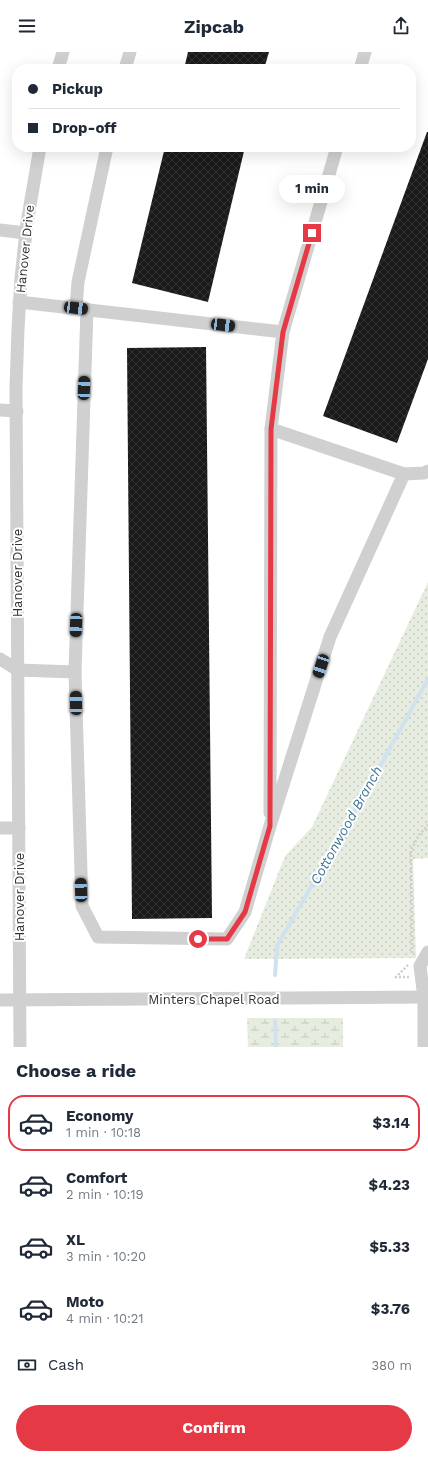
<!DOCTYPE html>
<meta charset="utf-8">
<style>
:root{--surface:#fff;--page:#f2f2f3;--text:#1f2937;--muted:#747a83;--line:#e0e1e3;--accent:#e63946}
body{margin:0;font-family:"Work Sans",sans-serif;background:var(--page);color:var(--text);height:100vh;display:flex;flex-direction:column;font-size:15px;white-space:nowrap}
*{box-sizing:border-box;margin:0}
p{font-size:13px;color:var(--muted)}
.icon{flex:none;width:22px;height:22px;fill:none;stroke:currentColor;stroke-width:2;stroke-linecap:round;stroke-linejoin:round}
.map{position:relative;height:995px;overflow:hidden}
.sheet{display:flex;flex-direction:column;background:var(--surface);flex:1}
.sheet>*{flex:none}
.banner{position:absolute;left:12px;top:12px;width:404px;height:88px;border-radius:16px;box-shadow:0 4px 16px #0002;display:grid;align-content:center;height:88px;padding:0 16px;background:var(--surface)}
.end{position:absolute;width:18px;height:18px;margin:-9px;border:5px solid #e63946;background:#fff;box-shadow:0 0 0 2px #fff}
.from{border-radius:50%}
.bubble{position:absolute;height:28px;border-radius:14px;background:var(--surface);box-shadow:0 4px 16px #0002;font-size:13px;font-weight:700;line-height:28px;text-align:center}
.car{position:absolute;width:12px;height:24px;margin:-12px -6px;border-radius:5px;box-shadow:0 0 3px 1px #0007;background:linear-gradient(#222 24%,#8ab4d8 0 40%,#222 0 76%,#8ab4d8 0 86%,#222 0)}
.banner b{display:flex;align-items:center;gap:14px;height:38px;font-size:15px}
.banner b+b{border-top:1px solid var(--line)}
.banner i{width:10px;height:10px;background:var(--text)}
ul{padding:0;list-style:none}
li{display:flex;align-items:center;gap:12px;height:56px;margin:0 8px 6px;padding:0 8px;border:2px solid transparent;border-radius:16px}
li div{flex:1}
li b{display:block;font-size:15px}
li em{font-style:normal;font-weight:700}
li.current{border-color:var(--accent)}
li>.icon{width:36px;height:36px;stroke-width:1.5}
h2{padding:0 16px;font-size:18px;line-height:48px}
.pay{display:flex;align-items:center;gap:10px;height:44px;padding:0 16px;font-size:15px}
.pay p{margin-inline-start:auto}
.action{display:flex;gap:8px;margin-top:auto;padding:8px 16px}
.action a{flex:1;height:46px;border-radius:24px;background:var(--accent);color:#fff;font-size:16px;font-weight:700;line-height:46px;text-align:center}
header{display:flex;justify-content:space-between;align-items:center;height:52px;padding:0 16px;background:var(--surface);font-size:18px;font-weight:700}
.map>svg:first-child{display:block}
.grass{fill:url(#grass-dots)}
.wetland{fill:url(#wetland-marsh)}
.lines{fill:none;stroke-linecap:round;stroke-linejoin:round}
.stream{stroke:#cfe2ee;stroke-width:4}
.building{fill:url(#building-cross-hatch)}
.path{stroke:#cdcdcd;stroke-width:2.5;stroke-dasharray:2 2;stroke-linecap:butt}
.minor{stroke:#d0d0d0;stroke-width:13}
.route{stroke:#e63946;stroke-width:5}
.labels{text-anchor:middle;dominant-baseline:central;stroke-width:4;stroke-linejoin:round;paint-order:stroke}
.street-label{font-size:13px;fill:#333;stroke:#fff}
.water-label{font-size:14px;font-style:italic;fill:#3f7597;stroke:#fff}
</style>
<header><svg class="icon" aria-label="menu" viewBox="0 0 24 24"><path d="M4 6h16M4 12h16M4 18h16"/></svg>Zipcab<svg class="icon" aria-label="share" viewBox="0 0 24 24"><path d="M12 15V3M7 8l5-5 5 5M5 13v7h14v-7"/></svg></header>
<div class="map">
<svg width="428" height="995" viewBox="0 0 428 995">
<defs>
<pattern id="grass-dots" width="8" height="8" patternUnits="userSpaceOnUse"><rect width="8" height="8" fill="#e6ecdf"/><path d="M2 2h.1M6 6h.1" fill="none" stroke="#c6cbc0" stroke-width="1.8" stroke-linecap="round"/></pattern>
<pattern id="wetland-marsh" width="20" height="14" patternUnits="userSpaceOnUse"><rect width="20" height="14" fill="#e6ecdf"/><path d="M1 5h8M5 5V1M11 12h8M15 12V8" fill="none" stroke="#c6cbc0"/></pattern>
<pattern id="building-cross-hatch" width="8" height="8" patternUnits="userSpaceOnUse"><rect width="8" height="8" fill="#1a1a1a"/><path d="M0 0l8 8M0 8l8-8" fill="none" stroke="#333"/></pattern>
</defs>
<rect width="100%" height="100%" fill="#fff"/>
<polygon class="grass" points="428,530 428,806 413,807 416,906 244,907 285,804 312,775"/>
<polygon class="wetland" points="247,966 343,966 343,995 248,995"/>
<g class="lines">
<g class="stream">
<polyline points="275,923 277,894 379,716 428,627"/>
<polyline points="275,969 276,995"/>
</g>
</g>
<g class="building">
<polygon points="188,0 269,0 264,17 184,17"/>
<polygon points="427,80 428,80 428,307 397,391 323,364"/>
<polygon points="165,95 245,95 208,250 132,231"/>
<polygon points="206,295 212,866 132,867 127,296"/>
</g>
<g class="lines">
<g class="path">
<polyline points="412,901 411,798 419,783 428,773"/>
<polyline points="408,913 396,925 409,925"/>
</g>
<g class="minor">
<polyline points="58,17 63,0"/>
<polyline points="125,17 130,0"/>
<polyline points="360,17 365,0"/>
<polyline points="0,178 25,181"/>
<polyline points="19,250 283,280 271,377 404,422"/>
<polyline points="76,256 78,230 107,95"/>
<polyline points="283,280 337,95"/>
<polyline points="0,358 17,359"/>
<polyline points="0,607 18,618 75,620 82,854 98,885 227,887 245,860 270,774 330,585 404,422 424,421 428,419"/>
<polyline points="75,620 87,257"/>
<polyline points="270,761 271,377"/>
<polyline points="0,776 19,776"/>
<polyline points="0,948 428,945"/>
<polyline points="20,995 16,336 18,277 21,226 27,171 40,95"/>
<polyline points="424,995 424,946 420,914 428,900"/>
</g>
</g>
<g class="lines">
<polyline class="route" points="198,887 227,887 245,860 270,774 271,377 283,280 312,181"/>
</g>
<g class="labels">
<g class="street-label">
<text transform="translate(25 197) rotate(-84)">Hanover Drive</text>
<text transform="translate(17 521) rotate(-90)">Hanover Drive</text>
<text transform="translate(19 845) rotate(-90)">Hanover Drive</text>
<text x="214" y="947">Minters Chapel Road</text>
</g>
<g class="water-label">
<text transform="translate(346 773) rotate(-61)">Cottonwood Branch</text>
</g>
</g>
</svg>
<i class="end from" style="left:198px;top:887px"></i>
<i class="end" style="left:312px;top:181px"></i>
<div class="bubble" style="left:279px;top:123px;width:66px">1 min</div>
<i class="car" style="left:76px;top:256px;rotate:97deg"></i>
<i class="car" style="left:223px;top:273px;rotate:97deg"></i>
<i class="car" style="left:84px;top:336px;rotate:2deg"></i>
<i class="car" style="left:76px;top:573px;rotate:182deg"></i>
<i class="car" style="left:321px;top:614px;rotate:198deg"></i>
<i class="car" style="left:76px;top:651px;rotate:359deg"></i>
<i class="car" style="left:81px;top:838px;rotate:358deg"></i>
<div class="banner">
<b><i class="from"></i>Pickup</b>
<b><i></i>Drop-off</b>
</div>
</div>
<section class="sheet">
<h2>Choose a ride</h2>
<ul>
<li class="current"><svg class="icon" aria-label="car" viewBox="0 0 24 24"><path d="M5 17H2v-5l4-1 3-4h7l3 4 3 1v5h-3M9 17h6M6 11h13"/><circle cx="7" cy="17" r="2"/><circle cx="17" cy="17" r="2"/></svg><div><b>Economy</b><p>1 min · 10:18</p></div><em>$3.14</em></li>
<li><svg class="icon" aria-label="car" viewBox="0 0 24 24"><path d="M5 17H2v-5l4-1 3-4h7l3 4 3 1v5h-3M9 17h6M6 11h13"/><circle cx="7" cy="17" r="2"/><circle cx="17" cy="17" r="2"/></svg><div><b>Comfort</b><p>2 min · 10:19</p></div><em>$4.23</em></li>
<li><svg class="icon" aria-label="car" viewBox="0 0 24 24"><path d="M5 17H2v-5l4-1 3-4h7l3 4 3 1v5h-3M9 17h6M6 11h13"/><circle cx="7" cy="17" r="2"/><circle cx="17" cy="17" r="2"/></svg><div><b>XL</b><p>3 min · 10:20</p></div><em>$5.33</em></li>
<li><svg class="icon" aria-label="car" viewBox="0 0 24 24"><path d="M5 17H2v-5l4-1 3-4h7l3 4 3 1v5h-3M9 17h6M6 11h13"/><circle cx="7" cy="17" r="2"/><circle cx="17" cy="17" r="2"/></svg><div><b>Moto</b><p>4 min · 10:21</p></div><em>$3.76</em></li>
</ul>
<div class="pay"><svg class="icon" aria-label="cash" viewBox="0 0 24 24"><path d="M3 7h18v10H3z"/><circle cx="12" cy="12" r="2"/></svg>Cash<p>380 m</p></div>
<div class="action"><a>Confirm</a></div>
</section>
